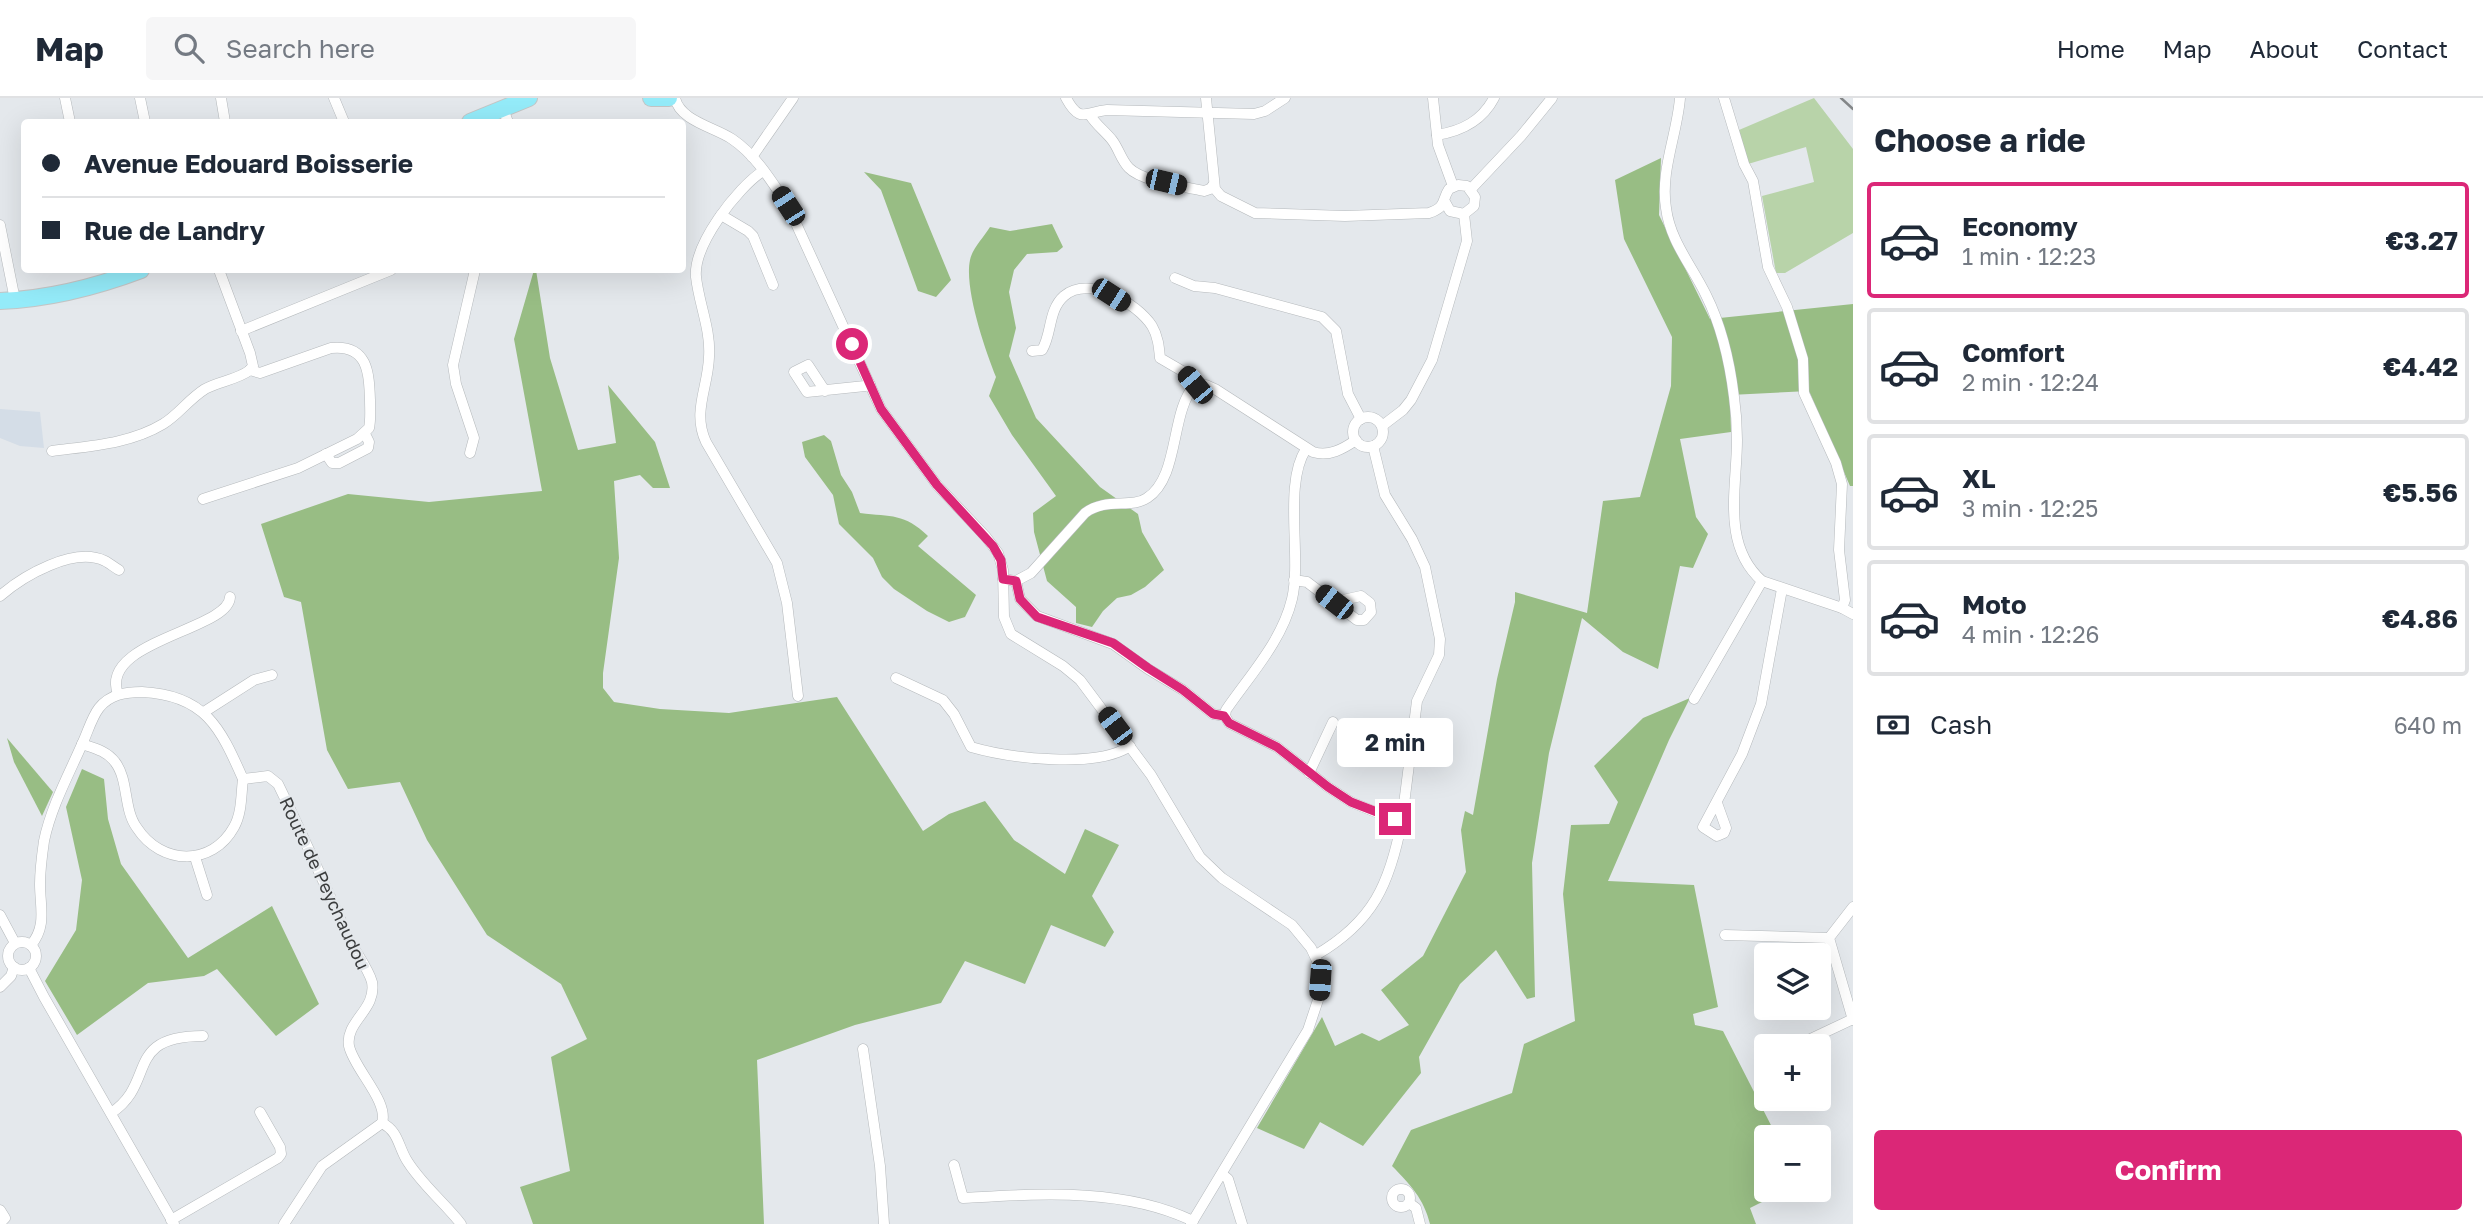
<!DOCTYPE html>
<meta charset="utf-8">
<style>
:root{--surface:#fff;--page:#f6f6f7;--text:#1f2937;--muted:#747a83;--line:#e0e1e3;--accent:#db2777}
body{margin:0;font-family:"Golos Text",sans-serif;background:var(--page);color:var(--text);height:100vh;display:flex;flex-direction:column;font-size:26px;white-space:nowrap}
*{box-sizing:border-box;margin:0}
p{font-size:23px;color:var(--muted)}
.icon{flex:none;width:38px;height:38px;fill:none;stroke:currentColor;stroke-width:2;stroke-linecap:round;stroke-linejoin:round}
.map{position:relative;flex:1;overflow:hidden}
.details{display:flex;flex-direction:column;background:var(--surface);width:630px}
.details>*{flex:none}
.hud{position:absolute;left:21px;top:21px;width:665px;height:154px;border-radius:7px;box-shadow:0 7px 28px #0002;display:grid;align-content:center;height:154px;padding:0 21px;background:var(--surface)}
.buttons{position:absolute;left:1754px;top:845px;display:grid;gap:14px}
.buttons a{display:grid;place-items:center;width:77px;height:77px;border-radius:7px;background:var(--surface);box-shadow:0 7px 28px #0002;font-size:35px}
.end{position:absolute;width:32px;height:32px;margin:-16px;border:9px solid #db2777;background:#fff;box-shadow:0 0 0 4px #fff}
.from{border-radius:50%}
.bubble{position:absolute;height:49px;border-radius:7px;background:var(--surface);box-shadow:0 7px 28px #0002;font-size:23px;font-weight:700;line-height:49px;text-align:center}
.car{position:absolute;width:21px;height:42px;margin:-21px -10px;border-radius:9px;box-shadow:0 0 5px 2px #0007;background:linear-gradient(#222 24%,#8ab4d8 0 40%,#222 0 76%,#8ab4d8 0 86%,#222 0)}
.hud b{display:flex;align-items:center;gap:24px;height:66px;font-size:26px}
.hud b+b{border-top:2px solid var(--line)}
.hud i{width:18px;height:18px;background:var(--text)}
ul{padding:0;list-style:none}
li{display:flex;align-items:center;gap:21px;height:116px;margin:0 14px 10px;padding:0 7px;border:4px solid var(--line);border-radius:7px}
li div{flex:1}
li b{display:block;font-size:26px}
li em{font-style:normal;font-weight:700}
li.on{border-color:var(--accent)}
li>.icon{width:63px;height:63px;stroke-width:1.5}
h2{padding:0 21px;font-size:32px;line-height:84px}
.pay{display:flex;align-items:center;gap:18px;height:77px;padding:0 21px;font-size:26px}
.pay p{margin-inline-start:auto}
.button{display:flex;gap:14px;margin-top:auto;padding:14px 21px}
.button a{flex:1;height:80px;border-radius:7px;background:var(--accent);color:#fff;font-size:28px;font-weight:700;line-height:80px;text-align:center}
header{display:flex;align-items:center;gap:42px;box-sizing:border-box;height:98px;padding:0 35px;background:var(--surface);border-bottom:2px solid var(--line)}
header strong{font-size:33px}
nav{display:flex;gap:38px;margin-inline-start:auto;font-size:24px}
.search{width:490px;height:63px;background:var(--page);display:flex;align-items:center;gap:18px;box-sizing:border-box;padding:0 24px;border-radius:7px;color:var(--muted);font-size:26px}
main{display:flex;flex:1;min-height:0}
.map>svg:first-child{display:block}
.built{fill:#d4dde7}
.green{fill:#b8d3a9}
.forest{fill:#98bd84}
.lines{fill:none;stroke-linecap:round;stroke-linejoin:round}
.minor-casing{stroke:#b5b9bc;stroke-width:11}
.primary-casing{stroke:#c4c5c5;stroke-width:18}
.minor{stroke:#fff;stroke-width:10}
.primary{stroke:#94ebf9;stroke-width:16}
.rail{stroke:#838688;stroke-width:2.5}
.route{stroke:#db2777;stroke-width:9}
.labels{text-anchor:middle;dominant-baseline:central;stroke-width:5;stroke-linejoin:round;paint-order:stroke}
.street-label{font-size:18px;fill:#3b3d3e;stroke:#e4e8ec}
</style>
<header>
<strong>Map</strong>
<div class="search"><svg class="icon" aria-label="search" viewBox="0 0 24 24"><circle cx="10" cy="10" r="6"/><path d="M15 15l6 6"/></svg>Search here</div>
<nav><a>Home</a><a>Map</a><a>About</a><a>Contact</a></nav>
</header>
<main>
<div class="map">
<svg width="1853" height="1126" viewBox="0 0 1853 1126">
<rect width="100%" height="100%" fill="#e4e8ec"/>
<polygon class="built" points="0,311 40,314 44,350 20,348 0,340"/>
<polygon class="green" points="1814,0 1853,51 1853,135 1785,175 1776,175 1762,98 1814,84 1806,49 1748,66 1739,32"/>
<g class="forest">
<polygon points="1661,60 1659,117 1710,221 1853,206 1853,388 1850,388 1809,293 1730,297 1731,334 1680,341 1696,419 1708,436 1693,470 1680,468 1658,571 1623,554 1582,520 1549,655 1532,765 1535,899 1527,901 1496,852 1460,886 1419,959 1421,975 1363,1048 1320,1024 1304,1051 1257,1030 1322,919 1335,948 1362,935 1379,943 1409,927 1381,892 1423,858 1466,774 1461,732 1465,713 1473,717 1497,581 1515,504 1515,494 1587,515 1603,403 1640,399 1671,288 1672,239 1624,141 1615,82"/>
<polygon points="864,74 911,85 951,182 936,199 918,193 881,92"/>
<path d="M1052 126 1063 149 1057 154 1027 156 1014 172 1009 194 1016 230 1009 258 1036 320 1100 389 1138 416 1142 434 1164 472 1145 489 1131 497 1117 500 1103 513 1092 529 1076 525V509L1047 483 1034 434 1033 415 1056 398 1012 337 989 298 996 279C985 252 964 190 970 162 972 151 984 139 990 129L1010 133Z"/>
<polygon points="534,172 536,172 550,260 578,352 616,345 608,287 655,344 670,390 653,390 640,377 614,383 619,460 603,575 603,590 614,604 660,611 729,615 837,599 923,733 949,716 985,703 1014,742 1065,776 1085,731 1119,747 1092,798 1114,834 1105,849 1051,827 1025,886 965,863 941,905 855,927 757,962 764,1126 533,1126 520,1089 570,1073 551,959 587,941 561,886 487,837 427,742 400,684 348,691 327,652 301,504 284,499 261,426 348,396 429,404 542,393 514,241"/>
<path d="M824 337 831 343 841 377 852 394 860 415C892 419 904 415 928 438L918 448 976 497 965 519 949 524 927 513 894 491 882 479 873 460 839 426 833 397 805 359 802 344Z"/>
<path d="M1690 600 1669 642 1608 783 1694 787 1718 909 1693 916 1695 927 1723 933 1777 1039 1766 1040V1092H1786L1750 1110 1756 1126H1430C1424 1101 1410 1086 1392 1068L1411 1032 1512 995 1524 946 1575 923 1563 796 1571 727 1609 726 1618 704 1594 668 1643 620Z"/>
<polygon points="7,640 53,694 42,718 14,664"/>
<polygon points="82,671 104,681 108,721 121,766 188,860 272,808 319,906 276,938 217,871 204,878 148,885 77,937 45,883 76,832 82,782 66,709"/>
</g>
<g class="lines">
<g class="minor-casing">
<g id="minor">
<polyline points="65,0 70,24"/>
<polyline points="140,0 145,24"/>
<polyline points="221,0 225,24"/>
<polyline points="334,0 344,24"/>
<path d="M675 0C680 23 714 29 732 41 756 57 772 84 788 108L881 311 937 387 986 439 998 455 1003 472 1004 519 1011 536 1063 568 1080 582 1151 677 1200 759 1222 780 1292 827 1311 850 1319 867 1320 882 1319 899 1308 932 1191 1126"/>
<path d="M1066 0C1080 26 1085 14 1107 12L1254 16 1265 13 1285 0"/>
<path d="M1206 0 1215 91 1221 98 1255 115 1345 118 1429 115C1447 109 1441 103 1449 91L1458 87 1467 88 1475 99 1474 108 1464 116 1450 113 1445 104"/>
<polyline points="1433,0 1438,47 1453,88"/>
<path d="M1680 0C1677 37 1660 73 1666 110 1670 143 1692 168 1706 197 1721 227 1730 266 1734 299 1736 313 1737 328 1737 342 1737 389 1721 447 1762 483L1842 510 1853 516"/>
<polyline points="1724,0 1744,66 1753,83 1768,169 1787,209 1803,261 1804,295 1836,365 1842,386 1839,452 1845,502 1842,510"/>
<polyline points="503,11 508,24"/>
<path d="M1090 17C1096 27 1105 33 1112 42 1119 51 1121 62 1129 70 1143 84 1184 88 1204 93L1210 91 1214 86"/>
<path d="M1437 37C1462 33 1482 23 1494 0"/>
<polyline points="752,59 793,0"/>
<path d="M763 73C737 90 693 147 696 179 699 206 711 232 709 259 708 290 692 314 706 344L777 465 787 505 798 598"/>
<polyline points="1471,91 1521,38 1552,0"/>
<polyline points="721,117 748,133 753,138 773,187"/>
<polyline points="0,127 15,202"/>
<polyline points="219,172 250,255 253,268 250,272"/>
<polyline points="1175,180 1194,188 1215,190 1322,219 1336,233 1348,296 1361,321"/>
<polyline points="241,233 391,172"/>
<path d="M1032 253 1042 252C1052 236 1048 212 1064 198 1089 177 1137 205 1152 228 1158 238 1159 249 1160 260L1184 274 1195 287"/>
<polyline points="825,293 808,267 794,274 807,294 865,288 870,286"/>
<circle cx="1368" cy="334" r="15"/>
<polyline points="1382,328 1403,312 1411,302 1432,262 1467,143 1464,116"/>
<path d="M52 353C89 348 130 346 163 326 178 317 189 301 205 291 219 283 237 282 250 272"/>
<polyline points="470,355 474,340 456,286 453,267 475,172"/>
<polyline points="326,356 332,365 339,365 368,350 369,344 365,336"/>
<path d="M203 401 298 370 357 341 369 330C371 321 370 312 370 302 369 275 368 246 331 250L260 275 250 272"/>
<path d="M1003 481 1016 483 1031 475 1085 415C1106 399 1131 411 1147 400 1180 379 1170 313 1195 287H1206L1215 291 1313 354C1329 359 1343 351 1356 342"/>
<polyline points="1294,482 1307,484 1357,522 1364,522 1371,514 1370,505 1361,498 1334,504"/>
<polyline points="1016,483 1020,501 1037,518 1113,546 1148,571 1183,592 1213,616 1225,618"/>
<path d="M0 498C23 478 74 448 105 463 109 465 114 469 119 472"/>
<path d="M896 580 943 602 954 616 971 649C1009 660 1097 671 1130 648"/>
<path d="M118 596C98 543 229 532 230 499"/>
<polyline points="1694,601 1762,483"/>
<polyline points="204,614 254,582 272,577"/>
<path d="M1225 618 1226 612C1250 577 1282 543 1292 501 1302 459 1283 386 1306 351"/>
<polyline points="1225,618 1229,625 1277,649 1328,689 1351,704 1388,719 1402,722"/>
<path d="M82 646C94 650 107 653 115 664 129 682 123 711 137 730 161 767 212 769 234 729 242 715 241 697 243 681"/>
<polyline points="1309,675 1333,624"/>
<polyline points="1717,705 1726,730 1724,735 1717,738 1703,729 1742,656 1761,606 1782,491"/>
<polyline points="195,759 207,797"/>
<polyline points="1853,809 1829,840 1853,922"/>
<polyline points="0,817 15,845"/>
<polyline points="1725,837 1829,840"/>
<circle cx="22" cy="858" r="14"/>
<path d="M31 847C47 828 40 809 40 786 40 772 42 757 44 743 51 709 69 676 83 644 88 633 92 619 99 610 110 596 126 594 142 594 205 597 220 629 243 681L268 678 278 686C303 737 326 789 349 841 356 855 368 870 372 884 377 912 345 923 349 948 354 971 389 1003 382 1025"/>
<path d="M1316 857C1373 824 1390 786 1402 722L1417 603 1439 557 1440 541 1425 469 1412 441 1385 397 1373 348"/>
<polyline points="29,870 44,899 174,1126"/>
<polyline points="0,889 11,878 14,869"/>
<polyline points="1799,948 1802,945 1853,921"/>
<polyline points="863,951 880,1068 884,1126"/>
<path d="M111 1015C157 985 123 938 203 938"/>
<path d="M382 1025C398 1033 398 1047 406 1061 420 1085 444 1104 461 1126"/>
<path d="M954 1067 963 1100C1038 1096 1123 1089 1193 1123"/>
<polyline points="1222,1076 1228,1081 1242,1126"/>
<circle cx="1401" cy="1100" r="9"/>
<polyline points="1409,1105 1416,1110 1420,1126"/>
<polyline points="0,1112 5,1120 0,1125"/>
<polyline points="171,1122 278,1060 281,1056 280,1049 260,1014"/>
<polyline points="284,1126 322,1068 382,1025"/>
</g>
</g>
<g class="primary-casing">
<g id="primary">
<polyline points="651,0 669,0"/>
<polyline points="470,24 529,0"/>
<path d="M0 203C49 201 96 189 141 172"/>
</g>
</g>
<use href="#minor" class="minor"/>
<use href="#primary" class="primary"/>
<polyline class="rail" points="1841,0 1853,11"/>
</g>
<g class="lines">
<polyline class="route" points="852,246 881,311 937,387 993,448 1001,462 1003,481 1016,483 1020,501 1037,519 1113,545 1148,570 1183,592 1213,616 1224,618 1229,625 1277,649 1328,689 1351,704 1395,721"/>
</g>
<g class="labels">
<g class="street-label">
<text transform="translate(325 785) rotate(65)">Route de Peychaudou</text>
</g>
</g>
</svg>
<div class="buttons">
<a><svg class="icon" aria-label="layers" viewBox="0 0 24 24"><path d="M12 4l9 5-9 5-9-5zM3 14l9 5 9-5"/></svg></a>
<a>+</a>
<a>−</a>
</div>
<i class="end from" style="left:852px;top:246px"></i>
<i class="end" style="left:1395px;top:721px"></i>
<div class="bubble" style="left:1337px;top:620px;width:116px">2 min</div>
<i class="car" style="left:1166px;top:84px;rotate:103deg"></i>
<i class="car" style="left:788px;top:108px;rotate:327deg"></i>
<i class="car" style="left:1111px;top:197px;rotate:123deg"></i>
<i class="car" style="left:1195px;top:287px;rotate:320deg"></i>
<i class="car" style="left:1334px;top:504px;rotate:308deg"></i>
<i class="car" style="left:1115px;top:628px;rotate:323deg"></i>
<i class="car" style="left:1320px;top:882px;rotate:184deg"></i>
<div class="hud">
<b><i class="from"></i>Avenue Edouard Boisserie</b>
<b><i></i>Rue de Landry</b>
</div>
</div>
<section class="details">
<h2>Choose a ride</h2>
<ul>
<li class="on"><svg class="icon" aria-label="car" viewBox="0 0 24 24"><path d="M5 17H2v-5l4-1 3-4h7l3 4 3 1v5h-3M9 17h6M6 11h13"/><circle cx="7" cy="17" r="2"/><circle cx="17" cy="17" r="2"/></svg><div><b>Economy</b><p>1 min · 12:23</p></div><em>€3.27</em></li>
<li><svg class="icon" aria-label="car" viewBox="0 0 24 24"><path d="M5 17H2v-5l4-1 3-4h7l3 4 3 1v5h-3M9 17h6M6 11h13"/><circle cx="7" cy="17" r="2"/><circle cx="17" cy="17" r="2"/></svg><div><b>Comfort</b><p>2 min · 12:24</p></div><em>€4.42</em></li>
<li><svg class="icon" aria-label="car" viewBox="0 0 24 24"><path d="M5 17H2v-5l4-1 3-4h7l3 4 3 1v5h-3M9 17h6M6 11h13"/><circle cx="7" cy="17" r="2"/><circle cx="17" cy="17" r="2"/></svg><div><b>XL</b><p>3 min · 12:25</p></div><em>€5.56</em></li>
<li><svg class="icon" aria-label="car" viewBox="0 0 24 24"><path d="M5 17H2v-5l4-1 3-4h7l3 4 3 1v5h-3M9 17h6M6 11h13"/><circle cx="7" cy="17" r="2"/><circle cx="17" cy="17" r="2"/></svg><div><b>Moto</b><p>4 min · 12:26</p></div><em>€4.86</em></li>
</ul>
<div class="pay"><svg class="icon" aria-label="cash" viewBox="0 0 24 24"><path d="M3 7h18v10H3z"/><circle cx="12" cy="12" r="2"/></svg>Cash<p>640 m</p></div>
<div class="button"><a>Confirm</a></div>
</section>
</main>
